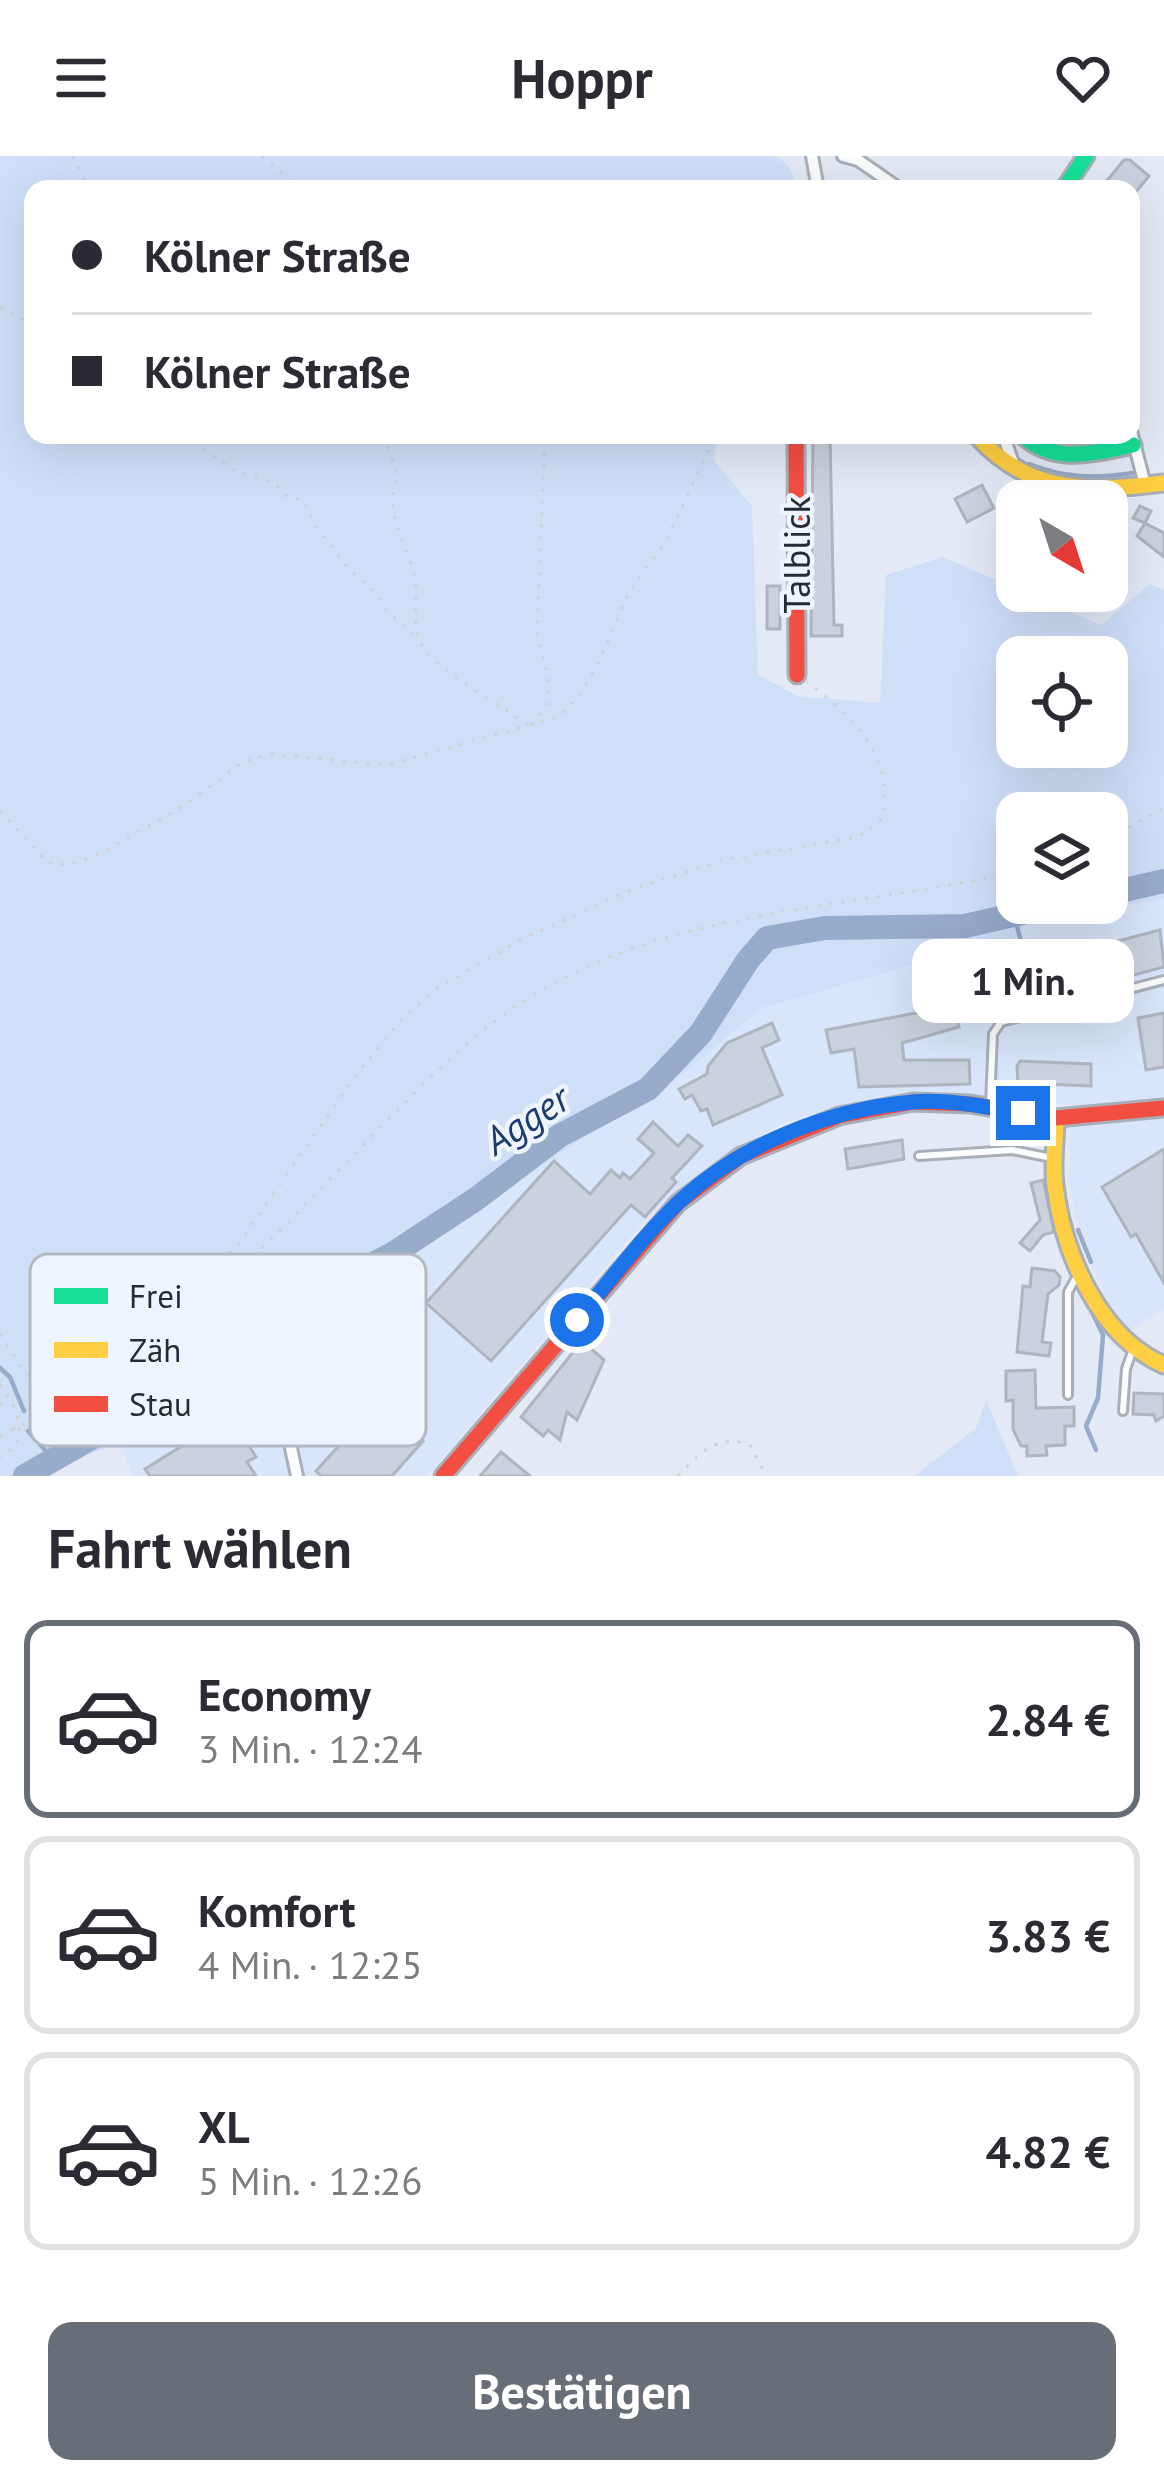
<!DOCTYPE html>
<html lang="de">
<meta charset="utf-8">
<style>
:root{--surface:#fff;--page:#f7f7f7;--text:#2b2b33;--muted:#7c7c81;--line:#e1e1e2;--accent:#686e77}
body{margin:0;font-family:"PT Sans",sans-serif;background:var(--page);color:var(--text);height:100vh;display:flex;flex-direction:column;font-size:45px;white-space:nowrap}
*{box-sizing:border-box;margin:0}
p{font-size:39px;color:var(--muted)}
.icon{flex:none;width:66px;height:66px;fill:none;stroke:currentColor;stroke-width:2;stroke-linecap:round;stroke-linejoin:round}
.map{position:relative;height:1320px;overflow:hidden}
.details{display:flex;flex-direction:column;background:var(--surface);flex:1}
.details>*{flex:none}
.hud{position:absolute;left:24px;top:24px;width:1116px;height:264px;border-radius:24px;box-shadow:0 12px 48px #0002;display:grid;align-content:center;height:264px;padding:0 48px;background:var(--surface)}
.needle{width:78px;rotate:141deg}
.buttons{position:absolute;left:996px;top:324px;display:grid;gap:24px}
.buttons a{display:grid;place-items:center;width:132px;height:132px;border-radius:24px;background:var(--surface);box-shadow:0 12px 48px #0002;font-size:60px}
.end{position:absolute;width:54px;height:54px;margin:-27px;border:15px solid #1a73e8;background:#fff;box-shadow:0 0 0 6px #fff}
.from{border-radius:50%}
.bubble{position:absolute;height:84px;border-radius:24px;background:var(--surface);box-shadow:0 12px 48px #0002;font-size:39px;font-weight:700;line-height:84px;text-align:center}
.hud b{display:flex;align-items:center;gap:42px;height:114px;font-size:45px}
.hud b+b{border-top:3px solid var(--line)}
.hud i{width:30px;height:30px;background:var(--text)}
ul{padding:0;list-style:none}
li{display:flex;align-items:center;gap:36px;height:198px;margin:0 24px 18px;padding:0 24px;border:6px solid var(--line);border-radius:24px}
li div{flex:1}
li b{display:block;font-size:45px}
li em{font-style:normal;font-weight:700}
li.selected{border-color:var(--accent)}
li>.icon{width:108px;height:108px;stroke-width:1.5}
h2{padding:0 48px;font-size:54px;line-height:144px}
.button{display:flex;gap:24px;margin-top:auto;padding:24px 48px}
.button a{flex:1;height:138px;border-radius:24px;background:var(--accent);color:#fff;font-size:48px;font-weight:700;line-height:138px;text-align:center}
header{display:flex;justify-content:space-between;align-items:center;height:156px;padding:0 48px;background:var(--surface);font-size:54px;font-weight:700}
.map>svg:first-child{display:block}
.built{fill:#d8e5fa}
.green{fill:#cfdff8;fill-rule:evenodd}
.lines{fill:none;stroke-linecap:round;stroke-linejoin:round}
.stream{stroke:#97abca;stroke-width:4.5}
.river{stroke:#97abca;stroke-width:24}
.building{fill:#c9d2de;stroke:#afb5be;stroke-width:3}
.lane-casing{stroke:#a9afb8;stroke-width:12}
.street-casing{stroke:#a9afb8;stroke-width:16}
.fast-casing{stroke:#a9afb8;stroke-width:21}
.slow-casing{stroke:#a9afb8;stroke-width:21}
.jam-casing{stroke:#a9afb8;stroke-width:21}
.path{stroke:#cfd1d5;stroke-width:3;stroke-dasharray:3 9;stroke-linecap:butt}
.lane{stroke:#fbfcfe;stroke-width:6}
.street{stroke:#fbfcfe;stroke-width:10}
.fast{stroke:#16e098;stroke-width:15}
.slow{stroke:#ffcf43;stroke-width:15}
.jam{stroke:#f24e42;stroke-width:15}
.path-bridge{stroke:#cfd1d5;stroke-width:3;stroke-dasharray:3 9;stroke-linecap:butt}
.route{stroke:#1a73e8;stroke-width:15}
.labels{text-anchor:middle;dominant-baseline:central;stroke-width:9;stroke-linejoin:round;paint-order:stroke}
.street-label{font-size:36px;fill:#262b33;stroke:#eff5fe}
.water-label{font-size:39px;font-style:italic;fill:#1b3b6e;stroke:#eff5fe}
.key{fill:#eff5fe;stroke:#b3b8c1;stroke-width:3}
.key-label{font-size:33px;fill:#262b33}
</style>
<header><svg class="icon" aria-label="menu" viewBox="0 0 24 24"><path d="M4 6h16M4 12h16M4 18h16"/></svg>Hoppr<svg class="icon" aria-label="heart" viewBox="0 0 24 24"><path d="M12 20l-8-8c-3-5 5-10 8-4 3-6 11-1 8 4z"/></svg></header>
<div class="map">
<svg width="1164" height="1320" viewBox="0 0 1164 1320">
<rect width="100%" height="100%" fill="#e3eaf6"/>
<polygon class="built" points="1164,742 1164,1154 1125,1176 1083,1095 1068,1024 1071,949 906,935 785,966 712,1008 646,1063 427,1320 133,1320 119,1287 689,913 762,852 941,801 994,795 1011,787 1023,769"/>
<g class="green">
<path d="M0 0H776L787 8 800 33H33V279H719L713 303 752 350 758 519 798 540 880 547 886 419 943 401 1101 469 1150 428 1164 434V742L1024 769 1011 787 994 795 941 801 762 852 689 913 119 1287 31 1320H0ZM1107 501V591H1017V501ZM1107 657V747H1017V657Z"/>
<polygon points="986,1244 1018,1320 915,1320 976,1272"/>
</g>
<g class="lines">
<g class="stream">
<path d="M1029 308C1065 322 1094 323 1133 317"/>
<polyline points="1014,759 1024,797"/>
<polyline points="1078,1074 1091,1106"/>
<polyline points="1091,1154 1103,1179 1098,1242 1086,1270 1096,1294"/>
<polyline points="0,1212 10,1221 24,1255"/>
<polyline points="28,1275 55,1305"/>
</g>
<g class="river">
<polyline points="1107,738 1164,725"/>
<polyline points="25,1320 140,1254 230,1191 309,1142 394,1097 476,1043 559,980 648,933 701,877 748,804 767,782 825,772 965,770 1066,747"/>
</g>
</g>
<g class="building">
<polygon points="1124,4 1130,4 1149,20 1131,42 1131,33 1111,33 1105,27"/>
<polygon points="813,279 830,279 834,469 842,469 842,480 811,480"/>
<polygon points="982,329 994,352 967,366 955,343"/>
<polygon points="1140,350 1151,355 1145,367 1164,377 1164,401 1137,380 1145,367 1133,362"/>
<rect x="767" y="430" width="13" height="43"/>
<polygon points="1160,774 1164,811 1014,851 1002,809 1017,805 1019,811"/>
<polygon points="953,850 959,871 902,887 904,904 969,904 970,928 859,931 854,893 831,897 826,874"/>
<polygon points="1164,857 1164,911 1146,914 1138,862"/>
<polygon points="772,867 779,884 762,892 782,939 713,969 707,953 701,955 692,939 685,943 679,933 707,918 708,910 727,887"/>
<polygon points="1020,905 1091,908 1091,930 1018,927 1017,910"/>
<polygon points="653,966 678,990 688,979 702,990 672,1022 676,1026 645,1061 631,1049 491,1205 426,1147 554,1005 590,1038 611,1014 620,1022 623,1017 630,1023 654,997 638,983"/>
<polygon points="902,984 904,1003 848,1013 845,993"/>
<polygon points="1164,993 1164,1127 1136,1078 1131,1081 1102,1031"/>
<polygon points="1043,1024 1054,1076 1043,1079 1030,1095 1020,1087 1040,1064 1031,1027"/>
<polygon points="1032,1112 1055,1115 1060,1121 1059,1129 1048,1138 1042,1186 1051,1187 1049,1200 1017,1196 1023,1130 1030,1131"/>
<polygon points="582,1185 604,1204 577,1264 567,1256 560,1284 548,1274 543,1280 521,1261"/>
<polygon points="1035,1214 1036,1252 1074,1251 1074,1270 1065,1270 1065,1289 1046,1290 1047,1299 1027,1300 1027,1290 1021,1290 1013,1273 1013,1244 1006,1245 1006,1215"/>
<polygon points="354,1222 423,1285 392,1320 321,1320 316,1315 344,1284 319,1261"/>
<polygon points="1134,1237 1164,1238 1164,1260 1156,1265 1154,1259 1133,1258"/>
<polygon points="230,1260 256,1301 247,1306 256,1320 150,1320 145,1313"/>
<polygon points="501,1296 530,1320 480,1320"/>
</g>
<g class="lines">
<g class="lane-casing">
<g id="lane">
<polyline points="990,949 993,878 1001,866 1164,824"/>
<polyline points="919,1000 1012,994 1052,1002"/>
<polyline points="1068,1239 1068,1136 1080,1115"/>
<polyline points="1123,1255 1126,1213 1132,1196"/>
</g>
</g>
<g class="street-casing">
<g id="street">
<polyline points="812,0 818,33"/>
<polyline points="843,0 858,4 900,33"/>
<polyline points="1131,275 1145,329"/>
<polyline points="1003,279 1016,315"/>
<polyline points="293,1265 291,1292 297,1320"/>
</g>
</g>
<g class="fast-casing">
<g id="fast">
<polyline points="1064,33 1086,0"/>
<path d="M1022 279C1055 309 1093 297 1133 289"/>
</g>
</g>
<g class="slow-casing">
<g id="slow">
<path d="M976 279C1029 339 1090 336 1164 327"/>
<path d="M1056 962C1056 984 1052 1007 1055 1029 1063 1097 1099 1181 1164 1209"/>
</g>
</g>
<g class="jam-casing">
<g id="jam">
<polyline points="796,279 797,519"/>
<polyline points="443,1320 678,1047 741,1000 839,960 913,946 970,948 1056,962 1164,952"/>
</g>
</g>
<g class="path">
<polyline points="72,0 89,33"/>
<polyline points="262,0 300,33"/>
<polyline points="0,151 33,169"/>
<polyline points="183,279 235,315 273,326 285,339 304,345 316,370 348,412 372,433 387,455 419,483"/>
<path d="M384 279 398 320C383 354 405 385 414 418 421 446 406 475 429 499 448 520 504 551 529 570"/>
<polyline points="532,569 547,548 549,525 537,476 545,279"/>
<path d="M0 655 48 707 69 709 99 698 182 651 243 606 271 598 387 609 555 562C593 537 607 482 626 443 638 418 661 398 672 372 687 341 700 310 717 279"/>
<polyline points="1107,683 1164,652"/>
<path d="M0 1178 27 1219 45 1229 64 1227 144 1175 184 1143 239 1087 354 922 399 866 438 832 520 784 633 733 724 704 858 681 880 666C898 602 853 561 807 526"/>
<path d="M0 1228C18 1252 32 1285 0 1301"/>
<polyline points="0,1249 10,1245"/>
<polyline points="60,1249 63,1229"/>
<path d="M22 1269C76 1242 130 1213 176 1173 251 1108 320 1032 390 962 428 923 467 884 512 853 661 749 847 756 1017 715"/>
<polyline points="0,1280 13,1273"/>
<path d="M678 1320C700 1297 719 1276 751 1290L766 1320"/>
</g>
<use href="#lane" class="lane"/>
<use href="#street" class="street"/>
<use href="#fast" class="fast"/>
<use href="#slow" class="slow"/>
<use href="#jam" class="jam"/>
<polyline class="path-bridge" points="13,1273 22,1269"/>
</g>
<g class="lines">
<path class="route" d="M577 1164C610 1125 642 1081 679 1046 741 988 830 953 913 946 949 943 987 951 1023 957"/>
</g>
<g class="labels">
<g class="street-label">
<text transform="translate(796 399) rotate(-90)">Talblick</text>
</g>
<g class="water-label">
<text transform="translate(526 963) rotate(-33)">Agger</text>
</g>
</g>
<rect x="30" y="1098" width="396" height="192" rx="18" class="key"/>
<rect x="54" y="1132" width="54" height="16" fill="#16e098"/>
<rect x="54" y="1186" width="54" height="16" fill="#ffcf43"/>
<rect x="54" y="1240" width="54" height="16" fill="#f24e42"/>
<g class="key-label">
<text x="129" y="1152">Frei</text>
<text x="129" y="1206">Zäh</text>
<text x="129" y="1260">Stau</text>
</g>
</svg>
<div class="buttons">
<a><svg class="needle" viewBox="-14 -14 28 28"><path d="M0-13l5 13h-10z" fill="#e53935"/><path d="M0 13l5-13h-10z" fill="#7c7c81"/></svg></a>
<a><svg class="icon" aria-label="locate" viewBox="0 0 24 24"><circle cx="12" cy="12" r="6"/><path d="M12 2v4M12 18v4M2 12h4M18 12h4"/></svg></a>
<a><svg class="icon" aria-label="layers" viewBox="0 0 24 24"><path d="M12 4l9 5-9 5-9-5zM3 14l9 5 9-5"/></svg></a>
</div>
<i class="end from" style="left:577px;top:1164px"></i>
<i class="end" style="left:1023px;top:957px"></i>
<div class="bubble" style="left:912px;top:783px;width:222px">1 Min.</div>
<div class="hud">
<b><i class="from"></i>Kölner Straße</b>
<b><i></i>Kölner Straße</b>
</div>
</div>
<section class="details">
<h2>Fahrt wählen</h2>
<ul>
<li class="selected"><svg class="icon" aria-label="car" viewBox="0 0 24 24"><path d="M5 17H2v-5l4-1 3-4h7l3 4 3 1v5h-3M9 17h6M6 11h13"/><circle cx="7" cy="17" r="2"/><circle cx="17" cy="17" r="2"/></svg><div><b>Economy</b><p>3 Min. · 12:24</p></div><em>2.84 €</em></li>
<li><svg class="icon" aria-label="car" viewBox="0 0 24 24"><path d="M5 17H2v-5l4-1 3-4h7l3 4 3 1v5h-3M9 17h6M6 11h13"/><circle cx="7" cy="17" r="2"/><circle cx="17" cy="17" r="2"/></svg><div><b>Komfort</b><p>4 Min. · 12:25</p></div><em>3.83 €</em></li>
<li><svg class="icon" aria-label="car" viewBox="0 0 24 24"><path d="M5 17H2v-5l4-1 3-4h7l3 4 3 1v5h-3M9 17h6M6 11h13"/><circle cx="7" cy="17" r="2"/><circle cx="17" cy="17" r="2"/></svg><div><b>XL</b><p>5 Min. · 12:26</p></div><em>4.82 €</em></li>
</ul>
<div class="button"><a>Bestätigen</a></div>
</section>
